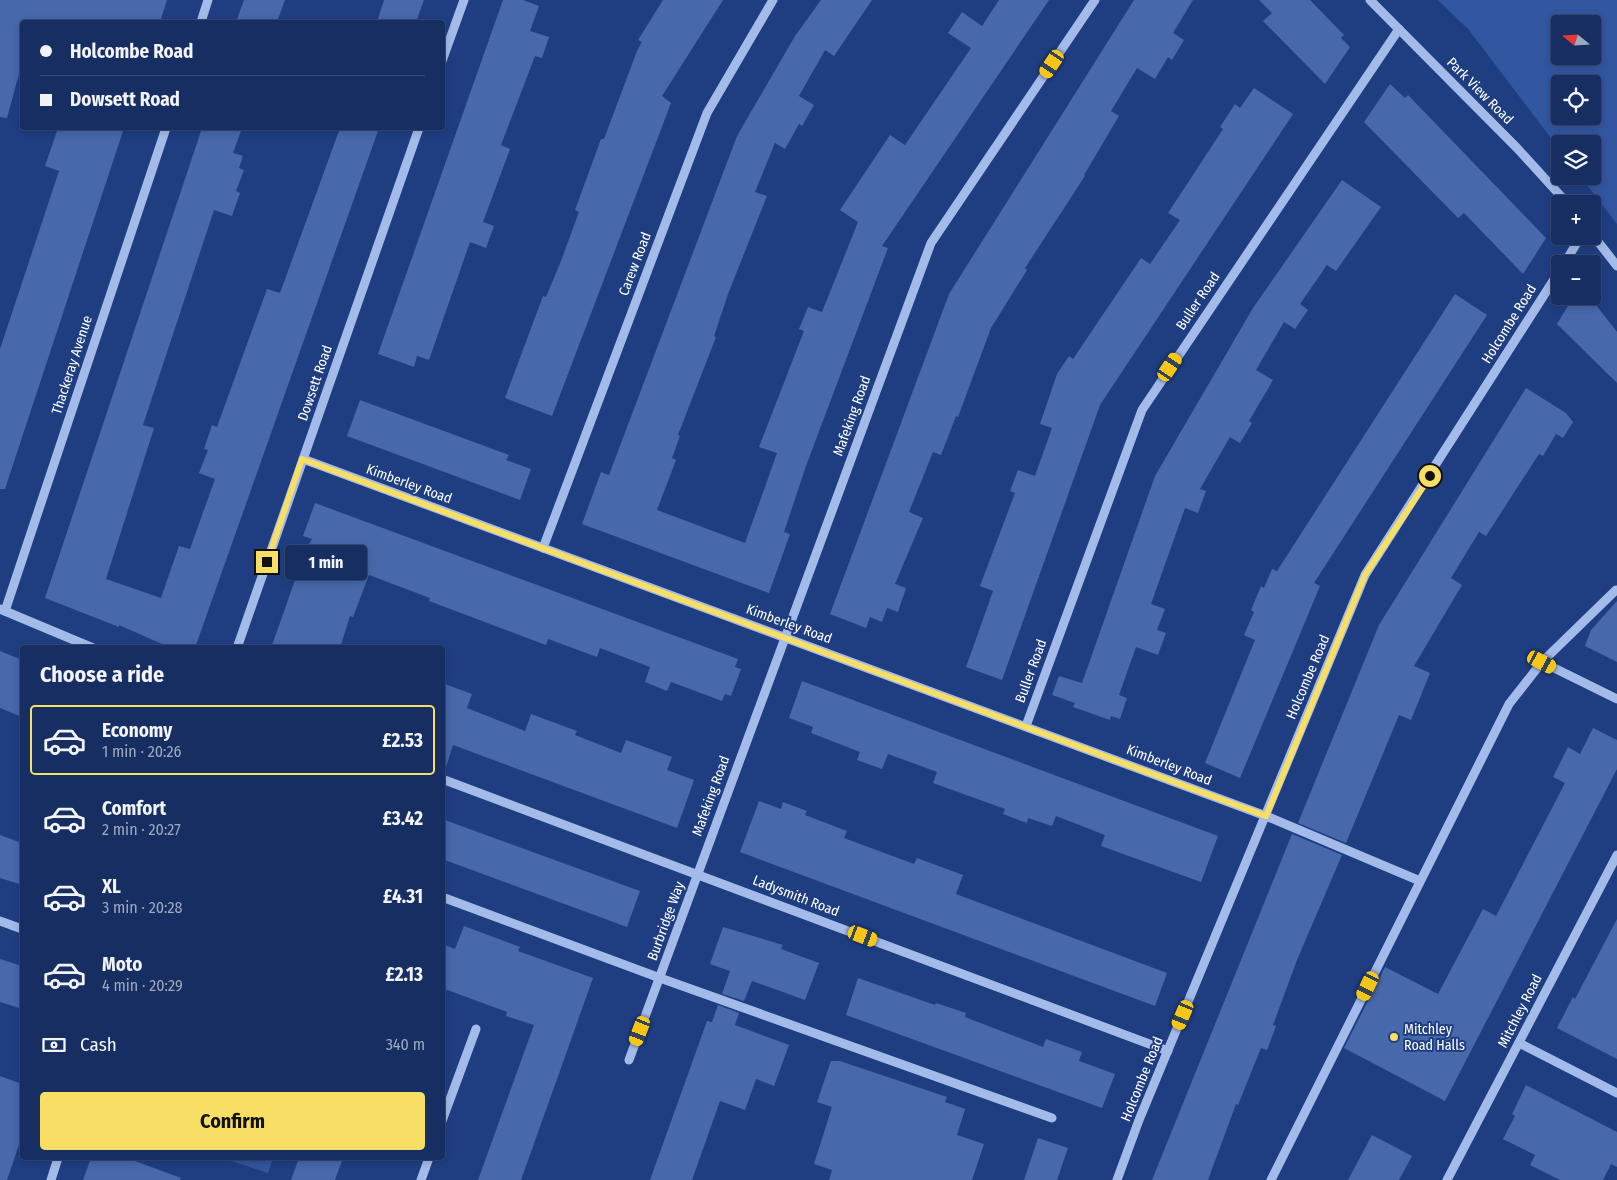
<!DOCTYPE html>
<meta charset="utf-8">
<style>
:root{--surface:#172e62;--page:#243a6b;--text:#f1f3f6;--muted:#9ea8be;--line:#364a77;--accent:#f7de64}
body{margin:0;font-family:"Fira Sans Condensed",sans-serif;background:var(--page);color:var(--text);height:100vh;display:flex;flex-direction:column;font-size:19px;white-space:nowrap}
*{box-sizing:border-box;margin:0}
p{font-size:16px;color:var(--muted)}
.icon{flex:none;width:28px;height:28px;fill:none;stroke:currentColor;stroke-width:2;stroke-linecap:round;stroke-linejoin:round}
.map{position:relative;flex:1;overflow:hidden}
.panel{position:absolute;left:20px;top:645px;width:425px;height:515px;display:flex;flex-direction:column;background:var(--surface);border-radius:5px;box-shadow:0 2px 8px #0003,0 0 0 1px var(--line)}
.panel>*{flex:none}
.top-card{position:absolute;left:20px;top:20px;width:425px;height:110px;border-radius:5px;box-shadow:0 2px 8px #0003,0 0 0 1px var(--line);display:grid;align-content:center;height:110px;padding:0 20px;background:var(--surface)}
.needle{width:32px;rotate:288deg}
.fabs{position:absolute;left:1551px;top:15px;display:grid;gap:10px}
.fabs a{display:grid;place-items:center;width:50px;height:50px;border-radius:5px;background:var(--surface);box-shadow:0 2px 8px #0003,0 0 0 1px var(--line);font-size:25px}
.end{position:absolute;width:22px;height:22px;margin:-11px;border:6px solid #f7de64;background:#111;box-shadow:0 0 0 2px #111}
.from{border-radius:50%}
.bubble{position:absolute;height:35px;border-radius:5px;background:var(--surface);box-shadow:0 2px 8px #0003,0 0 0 1px var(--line);font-size:16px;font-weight:700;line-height:35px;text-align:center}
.car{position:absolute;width:15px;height:30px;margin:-15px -8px;border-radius:6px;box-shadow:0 0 4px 1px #0007;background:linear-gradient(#f5c518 24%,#345 0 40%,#f5c518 0 76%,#345 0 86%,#f5c518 0)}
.top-card b{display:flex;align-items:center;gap:18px;height:48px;font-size:19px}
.top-card b+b{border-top:1px solid var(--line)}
.top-card i{width:12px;height:12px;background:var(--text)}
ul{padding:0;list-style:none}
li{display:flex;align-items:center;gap:15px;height:70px;margin:0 10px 8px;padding:0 10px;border:2px solid transparent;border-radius:5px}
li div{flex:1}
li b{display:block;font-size:19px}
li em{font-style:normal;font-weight:700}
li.current{border-color:var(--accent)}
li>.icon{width:45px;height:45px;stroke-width:1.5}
h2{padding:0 20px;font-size:22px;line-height:60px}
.pay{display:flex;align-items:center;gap:12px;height:55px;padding:0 20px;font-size:19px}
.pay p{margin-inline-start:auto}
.button{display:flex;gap:10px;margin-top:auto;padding:10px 20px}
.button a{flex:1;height:58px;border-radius:5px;background:var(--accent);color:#111;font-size:20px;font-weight:700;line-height:58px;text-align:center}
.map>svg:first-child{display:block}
.green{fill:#3256a0;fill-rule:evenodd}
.building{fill:#4768ab}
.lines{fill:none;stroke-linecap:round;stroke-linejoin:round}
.minor{stroke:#a4bbe9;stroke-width:9}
.route{stroke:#f7de64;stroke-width:6}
.poi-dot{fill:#f7de64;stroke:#1f3e82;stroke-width:2}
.labels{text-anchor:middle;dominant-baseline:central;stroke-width:4;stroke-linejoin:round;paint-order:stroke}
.street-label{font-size:14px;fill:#fff;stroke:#1f3e82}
.poi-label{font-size:14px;fill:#fff;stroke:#1f3e82;text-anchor:start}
</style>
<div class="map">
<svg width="1617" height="1180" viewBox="0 0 1617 1180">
<rect width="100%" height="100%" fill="#1f3e82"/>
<g class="green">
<path d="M1438 0H1617V224L1580 176H1592V144H1560V150L1469 30ZM1560 24H1592V56H1560ZM1560 84H1592V116H1560Z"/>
<polygon points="222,1158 273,1158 268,1173"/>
</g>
<g class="building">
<polygon points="0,0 167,0 160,22 22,22 22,63 7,118 0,117"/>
<polygon points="244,0 285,0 277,22 236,22"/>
<polygon points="384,0 424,0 416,22 377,22"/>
<polygon points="503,0 523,0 539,6 530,31 549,37 542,58 535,56 501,145 510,149 483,222 494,226 486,248 470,242 429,360 417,356 414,367 378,354"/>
<polygon points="663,0 723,0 662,96 671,103 552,416 505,398 543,296 546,297 561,261 579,212 575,210 601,139 604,139 637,51 642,42 638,40"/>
<polygon points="821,0 872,0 834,56 825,50 799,96 814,105 802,126 799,124 785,149 775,143 755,192 767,196 728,294 714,336 716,337 678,435 680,436 672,458 676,460 657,510 745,543 777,453 759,447 804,331 799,329 808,307 822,312 858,222 840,210 890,135 905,145 971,48 948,33 962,12 982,26 999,0 1049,0 882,246 888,248 806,466 784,532 790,534 769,593 582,524 601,472 609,475 737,136 795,36"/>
<polygon points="1134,0 1193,0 1173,33 1184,40 1172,60 1168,57 1155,79 1137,68 1111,111 1119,116 1084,175 1085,176 1025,268 1027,270 991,328 958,417 956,416 941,455 933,452 909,512 923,518 895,584 906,588 898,612 887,608 882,622 870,617 866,628 830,614 949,294"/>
<polygon points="1259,0 1310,0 1344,35 1341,38 1350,47 1325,84 1263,21 1272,13"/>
<polygon points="1390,84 1405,98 1408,95 1546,238 1523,274 1464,213 1458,218 1364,122"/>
<polygon points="1254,88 1293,114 1100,405 1002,680 966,667 993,591 980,586 1015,493 1010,491 1018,470 1035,476 1052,428 1040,424 1057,374 1069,356 1073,359 1141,258 1150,264 1180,220 1168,213 1223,129 1220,127 1235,104 1240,108"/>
<polygon points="58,128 124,128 5,489 0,489 0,349 59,171 45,166"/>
<polygon points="202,128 242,128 233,153 243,156 239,168 244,170 236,191 240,193 232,216 214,210 143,425 154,428 106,579 161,598 179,546 190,549 215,479 199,473 208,450 204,449 212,425 217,427 267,289 280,293 340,128 379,128 195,648 171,648 119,625 119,627 45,598"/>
<polygon points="1342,180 1381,207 1336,271 1327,265 1300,304 1308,310 1295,329 1284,322 1256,370 1273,380 1249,421 1252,423 1240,443 1230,437 1200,489 1206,491 1198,513 1185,508 1151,604 1165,609 1157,630 1166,633 1158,655 1136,647 1119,695 1127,698 1120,719 1111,716 1110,720 1073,707 1075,703 1052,695 1059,676 1082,683 1155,476 1253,308"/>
<polygon points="1455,294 1487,315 1314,583 1320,586 1240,778 1205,763 1255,640 1244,635 1254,612 1251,610 1261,586 1264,588 1272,569 1277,571"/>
<polygon points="1574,296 1589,296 1617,332 1617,383 1557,324"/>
<polygon points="1526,388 1566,413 1573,422 1563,438 1556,434 1543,456 1539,454 1486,536 1479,532 1451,578 1462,585 1414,666 1430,673 1411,720 1399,715 1346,843 1298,823 1379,625"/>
<polygon points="360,400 509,455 506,460 531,469 520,500 347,436"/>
<polygon points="315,503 738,659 735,667 741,669 731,696 725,694 722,701 671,682 667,691 645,682 650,667 600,648 597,657 548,639 546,645 543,644 429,601 430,598 369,575 353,617 350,616 340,648 271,648 306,549 312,539 303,536"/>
<polygon points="1617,601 1617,662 1585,646 1591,630"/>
<polygon points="0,651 22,660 22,717 0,708"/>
<polygon points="802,681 1218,836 1201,882 1101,846 1105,835 1056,816 1052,826 1028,818 1027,823 1003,814 1005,809 933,783 937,772 888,754 882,769 857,760 860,752 811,733 813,727 789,718"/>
<polygon points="442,683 472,694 467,708 525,731 531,714 577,731 575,735 621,753 626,740 672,757 667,770 694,780 677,828 453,745 446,767 442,766"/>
<polygon points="1593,728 1617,740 1617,769 1445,1101 1344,1048 1385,967 1438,994 1483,909 1496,916 1508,893 1565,783 1553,777 1568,747 1580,754"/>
<polygon points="759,801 781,809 783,802 807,811 805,815 847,831 844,838 914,864 917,858 963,875 956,894 1167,973 1155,1006 740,852"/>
<polygon points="442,819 640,891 627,927 442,859"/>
<polygon points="1292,834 1342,855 1297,960 1273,1025 1276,1026 1267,1050 1261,1048 1238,1105 1236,1104 1208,1180 1152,1180"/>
<polygon points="0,835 22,843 22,885 0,878"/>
<polygon points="1617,919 1617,1059 1557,1028 1573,997 1575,999"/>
<polygon points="464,926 520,947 518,951 593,978 521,1180 478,1180 534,1025 506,1016 507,1012 442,988 442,944 455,949"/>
<polygon points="723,927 783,945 781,949 819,963 805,1000 752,981 744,1001 722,994 730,971 710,964"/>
<polygon points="0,959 22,966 22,1009 0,1002"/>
<polygon points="858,978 935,1005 936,1003 966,1013 965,1017 1043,1047 1046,1039 1082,1052 1079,1061 1115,1074 1102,1108 846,1015"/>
<polygon points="718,1005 739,1013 735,1025 789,1045 774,1086 756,1079 745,1110 720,1101 692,1180 650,1180 707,1021 712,1022"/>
<polygon points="831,1061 840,1061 947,1097 945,1102 965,1109 957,1135 984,1144 972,1180 829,1180 832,1170 814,1164 832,1107 817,1102"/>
<polygon points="0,1076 22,1084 22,1136 7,1180 0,1180"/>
<polygon points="1526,1085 1617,1132 1617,1167 1611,1164 1603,1180 1560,1180 1530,1165 1535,1155 1503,1139 1515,1116 1512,1114"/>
<polygon points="1372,1135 1412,1156 1399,1180 1348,1180"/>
<polygon points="1038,1138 1068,1148 1057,1180 1024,1180"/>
<polygon points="91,1158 127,1158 181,1178 180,1180 83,1180"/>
<polygon points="299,1158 343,1158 335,1180 291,1180"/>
</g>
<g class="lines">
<g class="minor">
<polyline points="1370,0 1517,148 1568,204"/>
<polyline points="201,22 208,0"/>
<polyline points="442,61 464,0"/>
<polyline points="1592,234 1617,266"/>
<polyline points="1564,264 1581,236"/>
<polyline points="303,459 1266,816 1420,881"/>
<polyline points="543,548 707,113 773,0"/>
<polyline points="0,609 93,648"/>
<polyline points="5,611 166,128"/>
<polyline points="237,648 419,128"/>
<polyline points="1542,662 1617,699"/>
<polyline points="1026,726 1142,410 1399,29"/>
<polyline points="442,779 1168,1051"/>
<polyline points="442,897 660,978 1052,1118"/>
<polyline points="0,921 22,929"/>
<polyline points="1519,1043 1617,1093"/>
<polyline points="629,1060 931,243 1095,0"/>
<polyline points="442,1121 476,1029"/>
<polyline points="51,1180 58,1158"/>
<polyline points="421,1180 429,1158"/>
<polyline points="1117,1180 1139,1120 1365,575 1560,270"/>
<polyline points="1271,1180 1509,704 1542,662 1616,590"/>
<polyline points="1447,1180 1617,855"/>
</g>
</g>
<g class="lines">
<polyline class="route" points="267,562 302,459 1266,816 1365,575 1430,476"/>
</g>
<circle class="poi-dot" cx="1394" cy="1037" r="5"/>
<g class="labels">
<g class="street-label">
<text transform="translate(1480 91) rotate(45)">Park View Road</text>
<text transform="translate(635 264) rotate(-69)">Carew Road</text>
<text transform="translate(1198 301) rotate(-56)">Buller Road</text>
<text transform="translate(1509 324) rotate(-58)">Holcombe Road</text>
<text transform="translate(72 365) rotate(-72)">Thackeray Avenue</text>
<text transform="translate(315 383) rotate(-71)">Dowsett Road</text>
<text transform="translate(852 416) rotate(-70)">Mafeking Road</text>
<text transform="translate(409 484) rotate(20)">Kimberley Road</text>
<text transform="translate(789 624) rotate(20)">Kimberley Road</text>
<text transform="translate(1031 671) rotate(-70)">Buller Road</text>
<text transform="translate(1308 677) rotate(-67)">Holcombe Road</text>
<text transform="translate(1169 765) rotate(21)">Kimberley Road</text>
<text transform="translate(711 796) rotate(-70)">Mafeking Road</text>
<text transform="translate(796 896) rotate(21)">Ladysmith Road</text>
<text transform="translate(666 921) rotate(-70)">Burbridge Way</text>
<text transform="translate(1520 1011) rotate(-63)">Mitchley Road</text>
<text transform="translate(1142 1079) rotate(-68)">Holcombe Road</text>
</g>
<g class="poi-label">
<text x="1404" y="1029">Mitchley<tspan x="1404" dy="16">Road Halls</tspan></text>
</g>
</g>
</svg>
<div class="fabs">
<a><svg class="needle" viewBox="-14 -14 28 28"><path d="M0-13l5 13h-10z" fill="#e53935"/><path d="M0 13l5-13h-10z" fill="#9ea8be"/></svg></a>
<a><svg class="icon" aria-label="locate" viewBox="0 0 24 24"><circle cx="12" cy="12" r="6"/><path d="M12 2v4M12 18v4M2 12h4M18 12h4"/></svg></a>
<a><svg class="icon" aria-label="layers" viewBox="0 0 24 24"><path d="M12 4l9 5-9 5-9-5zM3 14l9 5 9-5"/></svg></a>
<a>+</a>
<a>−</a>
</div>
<i class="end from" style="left:1430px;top:476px"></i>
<i class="end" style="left:267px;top:562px"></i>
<div class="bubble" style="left:285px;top:545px;width:82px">1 min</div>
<i class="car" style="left:1052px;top:64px;rotate:214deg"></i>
<i class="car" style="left:1170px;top:367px;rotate:34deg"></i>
<i class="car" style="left:1542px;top:662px;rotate:118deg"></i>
<i class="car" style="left:863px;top:936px;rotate:111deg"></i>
<i class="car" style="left:1368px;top:986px;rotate:206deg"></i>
<i class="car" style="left:1183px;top:1015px;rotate:203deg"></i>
<i class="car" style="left:640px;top:1031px;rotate:201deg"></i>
<div class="top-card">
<b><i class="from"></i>Holcombe Road</b>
<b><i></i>Dowsett Road</b>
</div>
<section class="panel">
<h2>Choose a ride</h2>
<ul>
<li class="current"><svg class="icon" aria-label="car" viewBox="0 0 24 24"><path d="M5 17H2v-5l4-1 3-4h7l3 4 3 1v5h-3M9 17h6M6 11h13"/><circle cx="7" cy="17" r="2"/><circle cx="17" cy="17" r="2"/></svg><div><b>Economy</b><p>1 min · 20:26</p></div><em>£2.53</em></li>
<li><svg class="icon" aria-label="car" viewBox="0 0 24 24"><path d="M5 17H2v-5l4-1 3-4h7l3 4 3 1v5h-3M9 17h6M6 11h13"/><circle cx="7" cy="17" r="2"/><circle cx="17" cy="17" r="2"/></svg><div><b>Comfort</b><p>2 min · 20:27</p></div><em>£3.42</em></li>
<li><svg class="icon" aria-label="car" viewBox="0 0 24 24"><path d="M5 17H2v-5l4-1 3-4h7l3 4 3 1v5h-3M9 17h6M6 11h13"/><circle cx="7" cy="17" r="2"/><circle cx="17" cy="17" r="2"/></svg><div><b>XL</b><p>3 min · 20:28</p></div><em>£4.31</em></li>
<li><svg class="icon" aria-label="car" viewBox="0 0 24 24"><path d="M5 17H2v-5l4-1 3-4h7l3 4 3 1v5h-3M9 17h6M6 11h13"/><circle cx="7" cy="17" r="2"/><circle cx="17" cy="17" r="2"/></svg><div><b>Moto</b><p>4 min · 20:29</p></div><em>£2.13</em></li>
</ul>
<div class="pay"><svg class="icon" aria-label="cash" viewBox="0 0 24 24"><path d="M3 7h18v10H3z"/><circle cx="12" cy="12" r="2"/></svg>Cash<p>340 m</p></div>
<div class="button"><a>Confirm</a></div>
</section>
</div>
